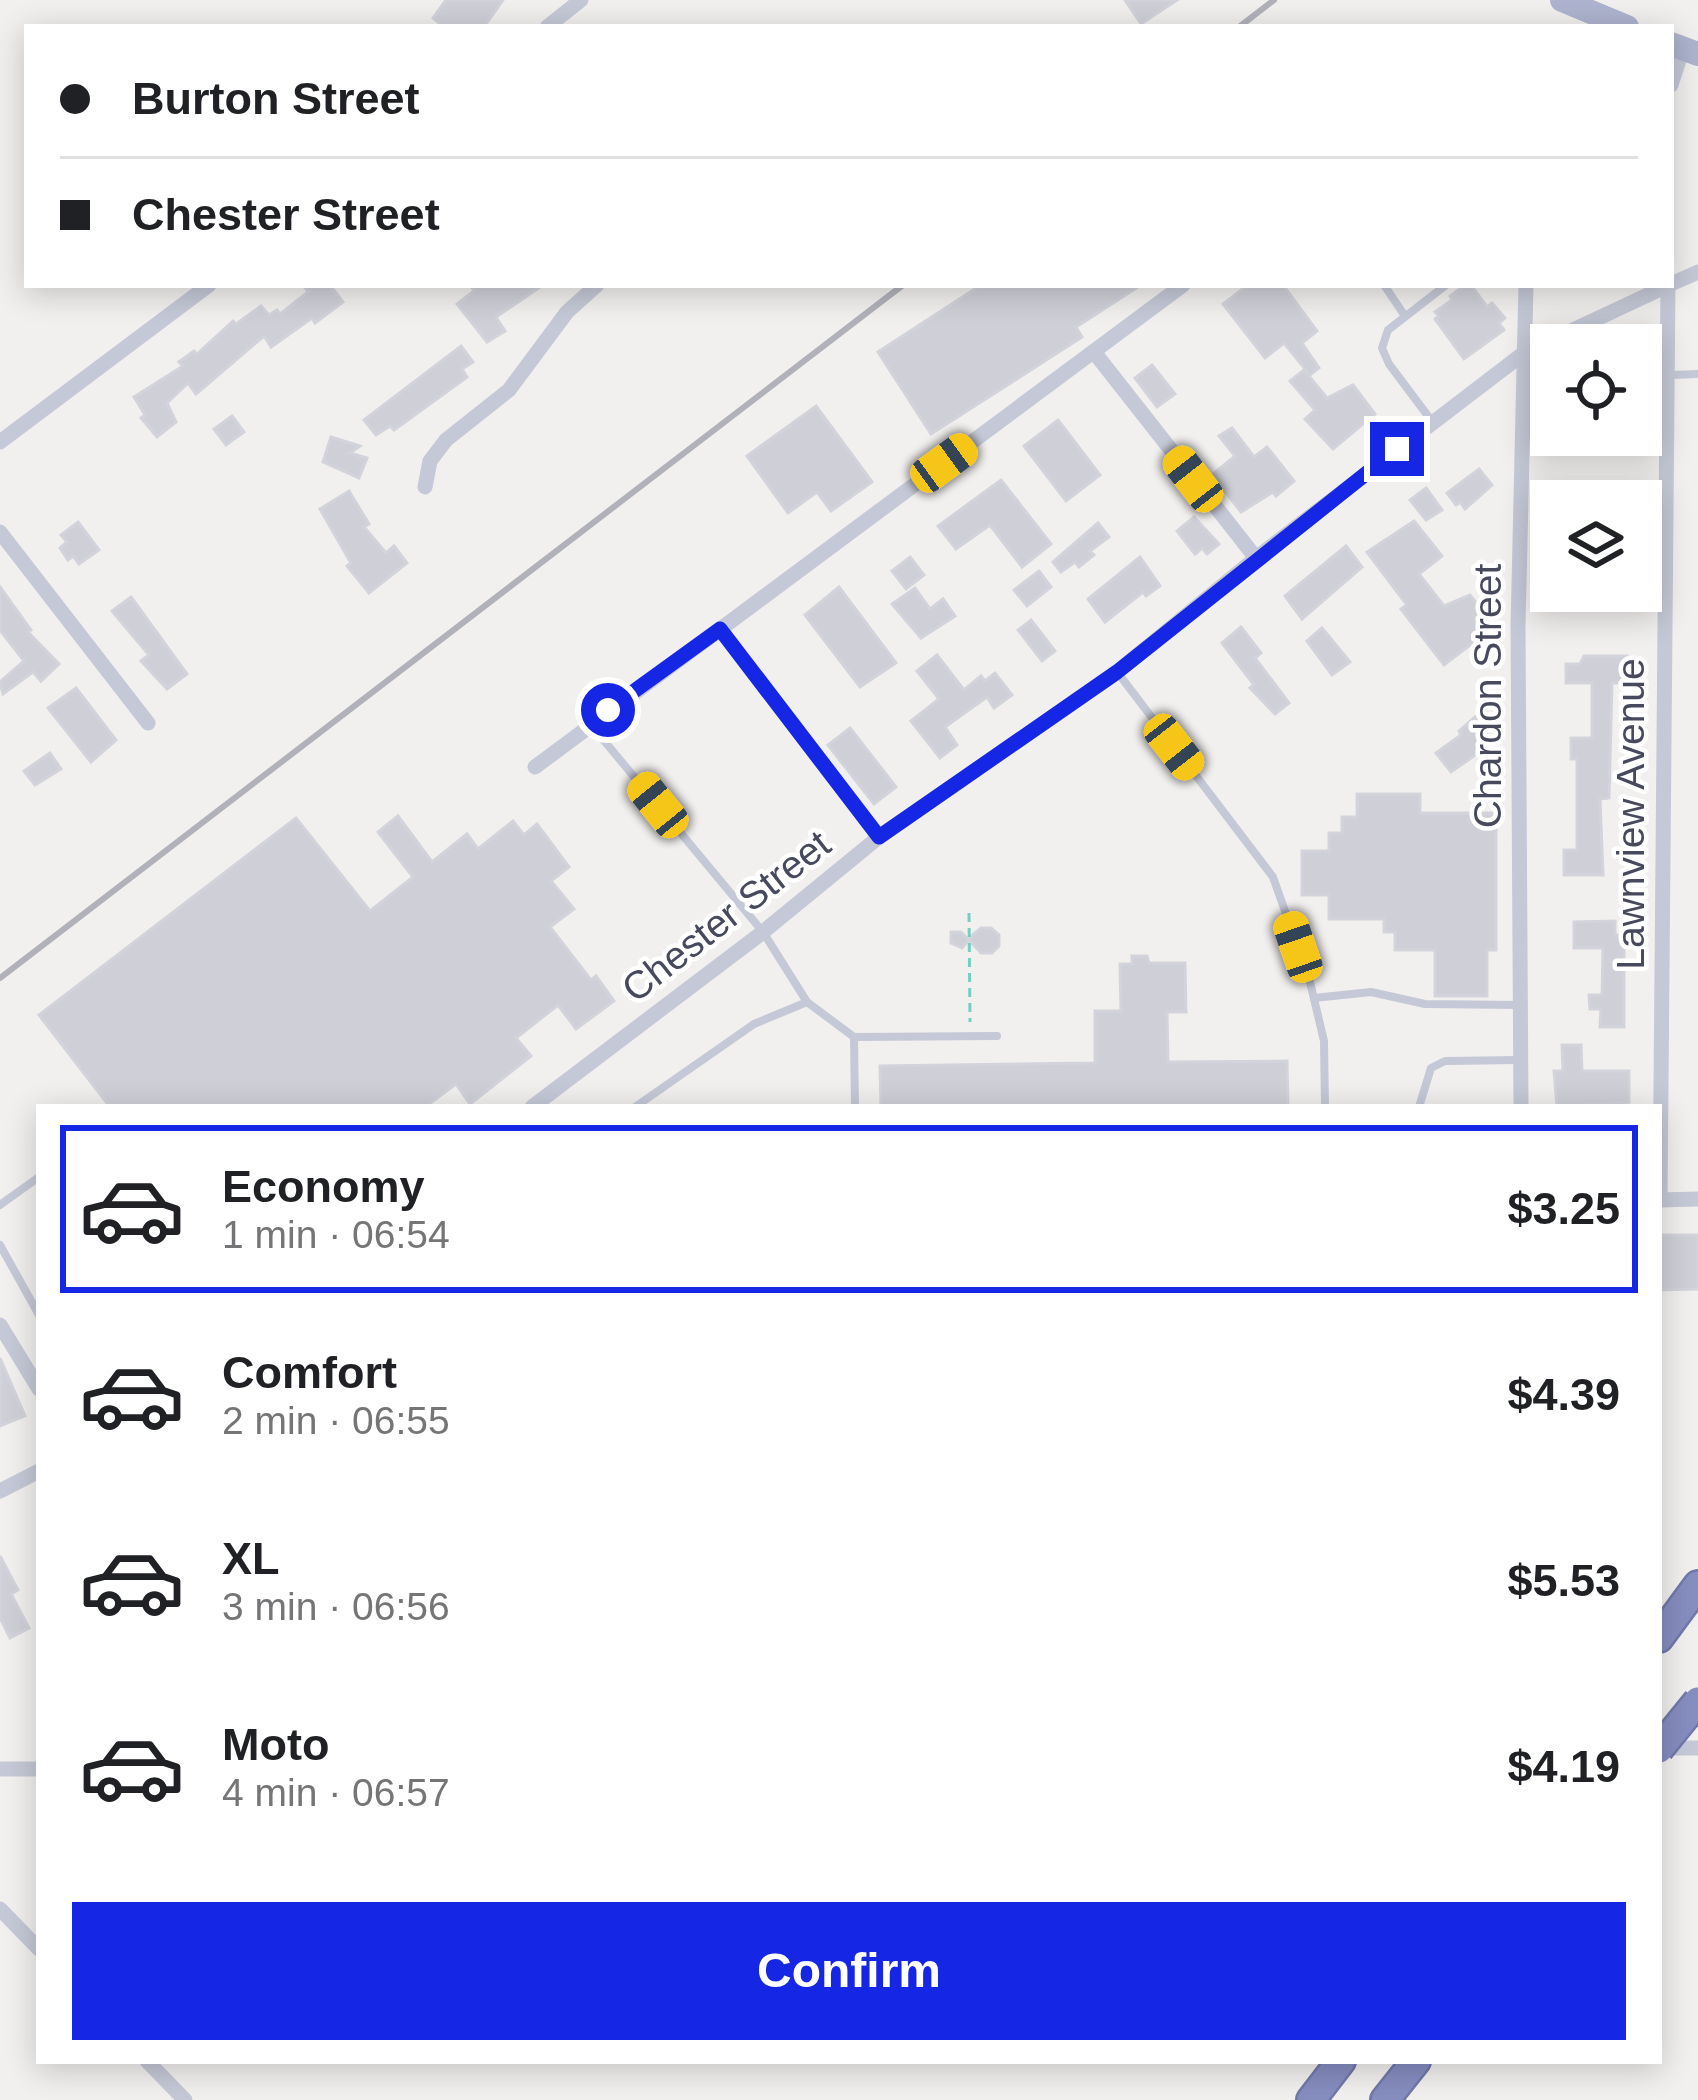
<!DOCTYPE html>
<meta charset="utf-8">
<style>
:root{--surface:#fff;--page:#f2f2f2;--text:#202124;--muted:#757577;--line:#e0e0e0;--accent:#1526e5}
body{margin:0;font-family:Helvetica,sans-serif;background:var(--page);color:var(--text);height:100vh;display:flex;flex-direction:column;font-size:45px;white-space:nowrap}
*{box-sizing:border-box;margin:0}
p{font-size:39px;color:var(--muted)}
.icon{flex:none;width:66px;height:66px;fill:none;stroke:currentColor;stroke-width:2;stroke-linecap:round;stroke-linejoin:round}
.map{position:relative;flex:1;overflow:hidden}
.sheet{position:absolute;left:36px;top:1104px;width:1626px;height:960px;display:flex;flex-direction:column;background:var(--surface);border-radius:0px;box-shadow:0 6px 30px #0003}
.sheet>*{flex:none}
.guide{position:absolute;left:24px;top:24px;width:1650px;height:264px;border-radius:0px;box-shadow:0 6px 30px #0003;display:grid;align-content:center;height:264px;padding:0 36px;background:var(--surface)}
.tools{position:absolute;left:1530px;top:324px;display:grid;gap:24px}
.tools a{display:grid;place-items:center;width:132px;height:132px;border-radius:0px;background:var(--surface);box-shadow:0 6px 30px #0003;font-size:60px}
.end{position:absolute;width:54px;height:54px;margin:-27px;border:15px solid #1526e5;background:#fff;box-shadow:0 0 0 6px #fff}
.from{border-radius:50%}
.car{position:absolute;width:36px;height:72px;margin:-36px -18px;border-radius:15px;box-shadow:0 0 9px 3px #0007;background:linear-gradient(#f5c518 24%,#345 0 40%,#f5c518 0 76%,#345 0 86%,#f5c518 0)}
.guide b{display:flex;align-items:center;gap:42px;height:114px;font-size:45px}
.guide b+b{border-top:3px solid var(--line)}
.guide i{width:30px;height:30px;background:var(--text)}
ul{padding:21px 0 0;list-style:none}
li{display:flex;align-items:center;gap:36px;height:168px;margin:0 24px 18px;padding:0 12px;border:6px solid transparent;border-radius:0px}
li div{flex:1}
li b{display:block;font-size:45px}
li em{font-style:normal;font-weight:800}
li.current{border-color:var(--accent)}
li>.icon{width:108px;height:108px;stroke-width:1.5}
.action{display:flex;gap:24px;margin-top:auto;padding:24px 36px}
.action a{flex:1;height:138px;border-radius:0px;background:var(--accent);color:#fff;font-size:48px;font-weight:800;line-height:138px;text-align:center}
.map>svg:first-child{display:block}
.building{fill:#cfcfd7;stroke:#d3d3db;stroke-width:3}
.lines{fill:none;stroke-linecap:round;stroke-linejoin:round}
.highway-casing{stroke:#7178ab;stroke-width:32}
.path{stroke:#74cfc2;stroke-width:3;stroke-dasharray:9 6;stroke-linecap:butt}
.lane{stroke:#c5c8d6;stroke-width:8}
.street{stroke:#c5c8d6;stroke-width:15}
.primary{stroke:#aeb3cf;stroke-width:24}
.highway{stroke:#868dbf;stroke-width:27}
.rail{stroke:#b1b1ba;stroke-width:6}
.highway-bridge-casing{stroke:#7178ab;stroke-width:32;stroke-linecap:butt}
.highway-bridge{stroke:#868dbf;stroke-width:27}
.route{stroke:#1526e5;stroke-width:15}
.labels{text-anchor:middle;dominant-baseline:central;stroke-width:9;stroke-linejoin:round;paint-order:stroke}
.street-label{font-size:39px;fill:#474a5d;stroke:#fff}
</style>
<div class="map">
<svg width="1698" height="2100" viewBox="0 0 1698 2100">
<rect width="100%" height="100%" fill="#f2f0ef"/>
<g class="building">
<polygon points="446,0 503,0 484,27 444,27 433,18"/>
<polygon points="1125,0 1177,0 1141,24"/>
<polygon points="303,285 330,285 343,302 315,323 312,318 271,347 264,336 196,394 188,383 167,403 176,422 157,437 141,418 145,415 134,397 183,366 179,362 194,351 197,354 233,321 236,324 261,306 269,315 277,310 280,314 308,292"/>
<polygon points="470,285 543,285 496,317 505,331 487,342 457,304 474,291"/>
<polygon points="981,285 1141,285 1076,327 1082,337 931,434 878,352"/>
<polygon points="1248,285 1283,285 1317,331 1302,343 1319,368 1310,375 1284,343 1265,358 1223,304"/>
<polygon points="1465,285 1471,285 1487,307 1492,303 1505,318 1499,323 1504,330 1464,359 1435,319 1439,316 1435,312 1452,300 1450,296"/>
<polygon points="461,346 473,362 462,369 467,377 394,430 390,426 376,435 364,420"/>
<polygon points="1152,365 1175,394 1157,407 1135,378"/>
<polygon points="1304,370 1327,398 1353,385 1375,414 1333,449 1305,419 1315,410 1290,381"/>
<polygon points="816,406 872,482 831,511 817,492 788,513 747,456"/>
<polygon points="232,416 244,432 226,445 214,429"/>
<polygon points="1058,420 1100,475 1066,501 1024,446"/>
<polygon points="1232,428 1254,457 1267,447 1294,481 1276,496 1273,492 1241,512 1212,475 1235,456 1219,436"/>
<polygon points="331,437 360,446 350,453 367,458 359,478 323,462"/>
<polygon points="1479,469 1492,485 1465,509 1460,502 1456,505 1447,493"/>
<polygon points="1001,480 1051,544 1022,567 990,525 956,549 938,526"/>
<polygon points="1426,488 1442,510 1426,520 1410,500"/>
<polygon points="349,491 369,524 364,527 386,553 394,546 407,563 369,593 347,566 351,563 320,509"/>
<polygon points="1194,517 1219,544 1207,554 1202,548 1195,554 1177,531"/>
<polygon points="1414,521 1442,556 1419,574 1444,606 1470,595 1495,626 1444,665 1401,609 1407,605 1367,552"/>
<polygon points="78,522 99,550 79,564 73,556 68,560 60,548 67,542 61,535"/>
<polygon points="1098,523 1109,537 1090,551 1094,555 1079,567 1075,562 1061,572 1053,562"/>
<polygon points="1346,546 1362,567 1302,619 1285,596"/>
<polygon points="910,557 924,575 906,589 892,571"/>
<polygon points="1140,557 1160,586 1146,596 1143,592 1105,622 1088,599"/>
<polygon points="1039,571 1051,587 1027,606 1014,590"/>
<polygon points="0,587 31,630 28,632 59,664 41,681 33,672 3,694 0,682 24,661 0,630"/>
<polygon points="839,587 896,663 860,687 805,615"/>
<polygon points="915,588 930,609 943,599 955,616 921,638 892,604"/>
<polygon points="131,597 187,674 167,689 141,661 149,655 112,611"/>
<polygon points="1031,620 1055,651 1042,661 1018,630"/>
<polygon points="1241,627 1261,653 1255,658 1289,703 1275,714 1250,688 1254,685 1222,643"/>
<polygon points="1322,628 1350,662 1332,675 1307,641"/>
<polygon points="937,655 964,690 981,676 985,681 995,673 1012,695 994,708 987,697 945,727 957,745 940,758 911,721 939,699 917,671"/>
<polygon points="1584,656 1627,656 1628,683 1612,683 1609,798 1600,799 1603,875 1564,875 1564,850 1577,850 1577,759 1571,759 1571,738 1592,738 1592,683 1566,683 1566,664 1580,664"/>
<polygon points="76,688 116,740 91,762 48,708"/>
<polygon points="1475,717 1494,742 1451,772 1436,753 1461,735 1459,731"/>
<polygon points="850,728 896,787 874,804 828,745"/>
<polygon points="50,753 61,769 35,785 24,771"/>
<polygon points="1357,794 1420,794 1420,813 1496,813 1496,950 1487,950 1487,996 1435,996 1435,950 1395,950 1395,932 1384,932 1384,919 1329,919 1329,895 1302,895 1302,851 1329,851 1329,833 1342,833 1342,817 1357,817"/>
<polygon points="398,816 432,862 467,834 478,849 513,821 524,835 537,824 569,867 551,881 574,909 550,927 591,980 596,976 614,1001 576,1029 558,1005 516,1038 531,1056 470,1104 456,1084 425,1107 110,1107 39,1015 296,818 370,911 413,877 378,832"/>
<polygon points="1615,921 1615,935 1624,935 1624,1027 1600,1027 1601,1009 1590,1009 1589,995 1602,995 1603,948 1574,948 1574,922"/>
<polygon points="981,928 991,928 999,935 999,946 992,953 981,953 969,940 962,948 951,943 951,932 961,932 968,939"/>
<polygon points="1132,956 1147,956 1149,963 1185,963 1186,1012 1167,1012 1168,1062 1287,1061 1288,1107 881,1107 880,1066 1095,1063 1095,1011 1121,1011 1120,964 1132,964"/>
<polygon points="1562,1045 1581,1045 1582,1071 1629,1071 1629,1102 1557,1107 1554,1071 1563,1071"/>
<polygon points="1659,1235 1698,1235 1698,1289 1659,1290"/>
<polygon points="0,1358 25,1416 0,1426"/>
<polygon points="0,1556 18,1590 11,1594 29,1628 10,1638 0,1618"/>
</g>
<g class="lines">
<g class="highway-casing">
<g id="highway">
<polyline points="1659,1638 1698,1585"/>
<polyline points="1311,2100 1341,2061"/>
<polyline points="1385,2100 1416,2061"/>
</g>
</g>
<polyline class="path" points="969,913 970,1022"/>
<g class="lane">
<polyline points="1384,285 1405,316"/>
<polyline points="1670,375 1698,374"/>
<polyline points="1431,420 1389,364 1382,348 1388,330 1446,285"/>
<polyline points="1118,673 1273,877 1310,982 1324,1041 1325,1107"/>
<polyline points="591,725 763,932 807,1002 854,1037 855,1107"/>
<polyline points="1314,998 1371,992 1425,1004 1520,1005"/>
<polyline points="854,1037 997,1036"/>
<polyline points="635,1107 754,1024 807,1002"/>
<polyline points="1419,1107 1431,1068 1445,1061 1519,1060"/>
<polyline points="0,1205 39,1177"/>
<polyline points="0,1245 39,1315"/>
</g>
<g class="street">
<polyline points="547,27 581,0"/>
<polyline points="1671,85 1683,48"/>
<polyline points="1671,284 1698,272"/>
<polyline points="1094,352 1256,558"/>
<polyline points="0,442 209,285"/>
<polyline points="425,487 430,461 446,440 509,390 567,312 597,285"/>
<polyline points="0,532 148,723"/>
<polyline points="720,629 879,837"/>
<polyline points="535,767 1183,285"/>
<polyline points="532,1107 763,932 879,837 1117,672 1256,558 1524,353 1669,285"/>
<polyline points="1521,1107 1518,626 1526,285"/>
<polyline points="1659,1200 1698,1199"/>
<polyline points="1660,1200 1668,285"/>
<polyline points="0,1325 39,1389"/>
<polyline points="0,1491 39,1471"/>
<polyline points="1659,1748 1698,1748"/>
<polyline points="0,1769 39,1769"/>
<polyline points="0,1909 39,1949"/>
<polyline points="147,2061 185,2100"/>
</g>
<g class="primary">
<polyline points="1562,0 1627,27"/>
<polyline points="1671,44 1698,54"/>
</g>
<use href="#highway" class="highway"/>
<g class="rail">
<polyline points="1239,27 1274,0"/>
<polyline points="0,978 903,285"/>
</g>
<g class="highway-bridge-casing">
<polyline id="highway-bridge" points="1659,1749 1698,1701"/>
</g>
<use href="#highway-bridge" class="highway-bridge"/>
</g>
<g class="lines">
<polyline class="route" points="608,710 720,629 879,837 1117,672 1397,449"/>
</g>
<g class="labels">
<g class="street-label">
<text transform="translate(1487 696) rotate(-90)">Chardon Street</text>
<text transform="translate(1630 814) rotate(-90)">Lawnview Avenue</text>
<text transform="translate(726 916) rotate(-38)">Chester Street</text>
</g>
</g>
</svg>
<div class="tools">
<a><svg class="icon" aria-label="locate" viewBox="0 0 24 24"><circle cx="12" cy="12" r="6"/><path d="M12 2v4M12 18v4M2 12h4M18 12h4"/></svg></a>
<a><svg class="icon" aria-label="layers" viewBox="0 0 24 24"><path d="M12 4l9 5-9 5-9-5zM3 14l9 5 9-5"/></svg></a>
</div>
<i class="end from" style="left:608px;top:710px"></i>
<i class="end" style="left:1397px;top:449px"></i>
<i class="car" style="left:944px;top:463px;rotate:54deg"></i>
<i class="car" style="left:1193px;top:479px;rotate:322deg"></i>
<i class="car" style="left:1174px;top:747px;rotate:142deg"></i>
<i class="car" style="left:658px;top:805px;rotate:321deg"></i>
<i class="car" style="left:1298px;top:947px;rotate:341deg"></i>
<div class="guide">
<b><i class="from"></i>Burton Street</b>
<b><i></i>Chester Street</b>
</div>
<section class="sheet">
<ul>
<li class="current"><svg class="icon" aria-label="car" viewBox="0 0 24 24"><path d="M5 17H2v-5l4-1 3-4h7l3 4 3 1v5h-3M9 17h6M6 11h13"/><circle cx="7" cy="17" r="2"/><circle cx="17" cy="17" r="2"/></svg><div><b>Economy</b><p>1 min · 06:54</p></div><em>$3.25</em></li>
<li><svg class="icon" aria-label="car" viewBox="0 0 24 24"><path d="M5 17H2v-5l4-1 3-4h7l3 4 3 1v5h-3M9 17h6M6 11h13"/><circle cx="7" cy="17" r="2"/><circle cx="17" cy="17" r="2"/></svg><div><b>Comfort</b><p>2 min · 06:55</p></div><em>$4.39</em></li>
<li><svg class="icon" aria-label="car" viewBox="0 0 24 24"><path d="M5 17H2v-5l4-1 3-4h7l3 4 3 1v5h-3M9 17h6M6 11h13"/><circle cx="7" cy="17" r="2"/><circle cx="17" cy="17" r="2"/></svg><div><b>XL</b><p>3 min · 06:56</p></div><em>$5.53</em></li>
<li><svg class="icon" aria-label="car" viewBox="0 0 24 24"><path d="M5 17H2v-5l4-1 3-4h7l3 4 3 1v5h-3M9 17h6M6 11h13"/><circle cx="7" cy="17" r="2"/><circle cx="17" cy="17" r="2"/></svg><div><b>Moto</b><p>4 min · 06:57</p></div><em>$4.19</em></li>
</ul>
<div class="action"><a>Confirm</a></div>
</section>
</div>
